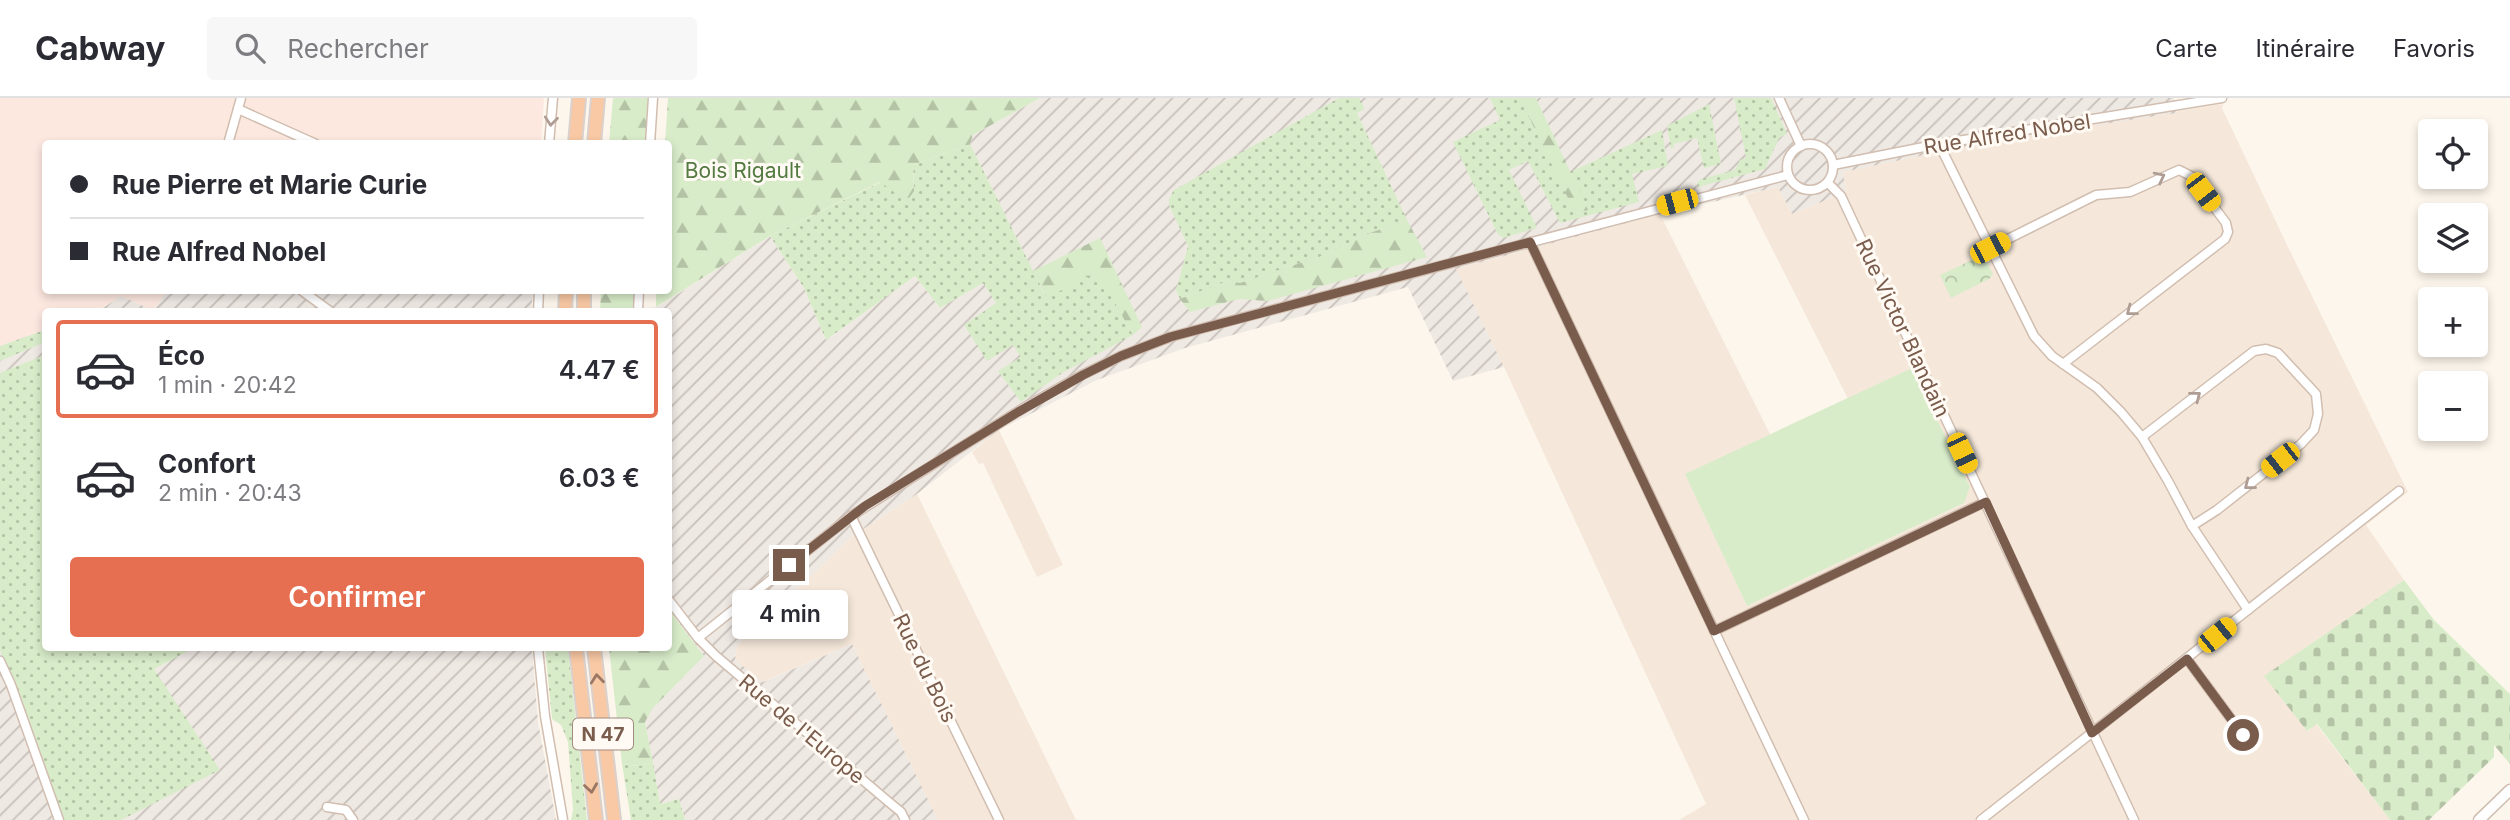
<!DOCTYPE html>
<html lang="fr">
<meta charset="utf-8">
<style>
:root{--surface:#fff;--page:#f7f7f7;--text:#2b2b33;--muted:#7c7c81;--line:#e1e1e2;--accent:#e76f51}
body{margin:0;font-family:Inter,sans-serif;background:var(--page);color:var(--text);height:100vh;display:flex;flex-direction:column;font-size:26px;white-space:nowrap}
*{box-sizing:border-box;margin:0}
p{font-size:23px;color:var(--muted)}
.icon{flex:none;width:38px;height:38px;fill:none;stroke:currentColor;stroke-width:2;stroke-linecap:round;stroke-linejoin:round}
.map{position:relative;flex:1;overflow:hidden}
.sheet{position:absolute;left:42px;top:210px;width:630px;height:343px;display:flex;flex-direction:column;background:var(--surface);border-radius:7px;box-shadow:0 4px 10px #0003}
.sheet>*{flex:none}
.hud{position:absolute;left:42px;top:42px;width:630px;height:154px;border-radius:7px;box-shadow:0 4px 10px #0003;display:grid;align-content:center;height:154px;padding:0 28px;background:var(--surface)}
.fabs{position:absolute;left:2418px;top:21px;display:grid;gap:14px}
.fabs a{display:grid;place-items:center;width:70px;height:70px;border-radius:7px;background:var(--surface);box-shadow:0 4px 10px #0003;font-size:35px}
.end{position:absolute;width:32px;height:32px;margin:-16px;border:9px solid #7a5c4d;background:#fff;box-shadow:0 0 0 4px #fff}
.from{border-radius:50%}
.bubble{position:absolute;height:49px;border-radius:7px;background:var(--surface);box-shadow:0 4px 10px #0003;font-size:23px;font-weight:600;line-height:49px;text-align:center}
.car{position:absolute;width:21px;height:42px;margin:-21px -10px;border-radius:9px;box-shadow:0 0 5px 2px #0007;background:linear-gradient(#f5c518 24%,#345 0 40%,#f5c518 0 76%,#345 0 86%,#f5c518 0)}
.hud b{display:flex;align-items:center;gap:24px;height:66px;font-size:26px}
.hud b+b{border-top:2px solid var(--line)}
.hud i{width:18px;height:18px;background:var(--text)}
ul{padding:12px 0 0;list-style:none}
li{display:flex;align-items:center;gap:21px;height:98px;margin:0 14px 10px;padding:0 14px;border:4px solid transparent;border-radius:7px}
li div{flex:1}
li b{display:block;font-size:26px}
li em{font-style:normal;font-weight:600}
li.on{border-color:var(--accent)}
li>.icon{width:63px;height:63px;stroke-width:1.5}
.button{display:flex;gap:14px;margin-top:auto;padding:14px 28px}
.button a{flex:1;height:80px;border-radius:7px;background:var(--accent);color:#fff;font-size:28px;font-weight:600;line-height:80px;text-align:center}
header{display:flex;align-items:center;gap:42px;box-sizing:border-box;height:98px;padding:0 35px;background:var(--surface);border-bottom:2px solid var(--line)}
header strong{font-size:33px}
nav{display:flex;gap:38px;margin-inline-start:auto;font-size:24px}
.search{width:490px;height:63px;background:var(--page);display:flex;align-items:center;gap:18px;box-sizing:border-box;padding:0 24px;border-radius:7px;color:var(--muted);font-size:26px}
.map>svg:first-child{display:block}
.residential{fill:#f5e8da}
.commercial{fill:#fde8e0}
.industrial{fill:url(#industrial-furrows)}
.grass{fill:url(#grass-dots)}
.forest{fill:url(#forest-firs)}
.cemetery{fill:url(#cemetery-stones)}
.park{fill:url(#park-crowns)}
.pitch{fill:#d8ecc9}
.lines{fill:none;stroke-linecap:round;stroke-linejoin:round}
.minor-casing{stroke:#d1beb0;stroke-width:11}
.tertiary-casing{stroke:#d1beb0;stroke-width:13}
.trunk-casing{stroke:#dad1cd;stroke-width:16}
.minor{stroke:#fff;stroke-width:8}
.tertiary{stroke:#fff;stroke-width:10}
.trunk{stroke:#f9c8a4;stroke-width:12}
.oneway{stroke:#af9d94}
.oneway2{stroke:#9a7763}
.route{stroke:#7a5c4d;stroke-width:9}
.labels{text-anchor:middle;dominant-baseline:central;stroke-width:6;stroke-linejoin:round;paint-order:stroke}
.shield{fill:#fffaf3;stroke:#a28b7f;stroke-width:2}
.shield-label{font-size:19px;font-weight:bold;fill:#7a5c4d}
.street-label{font-size:21px;fill:#7a5c4d;stroke:#fffaf3}
.park-label{font-size:21px;fill:#537a41;stroke:#fffaf3}
</style>
<header>
<strong>Cabway</strong>
<div class="search"><svg class="icon" aria-label="search" viewBox="0 0 24 24"><circle cx="10" cy="10" r="6"/><path d="M15 15l6 6"/></svg>Rechercher</div>
<nav><a>Carte</a><a>Itinéraire</a><a>Favoris</a></nav>
</header>
<div class="map">
<svg width="2510" height="722" viewBox="0 0 2510 722">
<defs>
<pattern id="industrial-furrows" width="10" height="10" patternUnits="userSpaceOnUse" patternTransform="scale(1.75)"><rect width="10" height="10" fill="#efe9e4"/><path d="M-1 1l2-2M0 10L10 0M9 11l2-2" fill="none" stroke="#c7c0bb"/></pattern>
<pattern id="grass-dots" width="8" height="8" patternUnits="userSpaceOnUse" patternTransform="scale(1.75)"><rect width="8" height="8" fill="#d8ecc9"/><path d="M2 2h.1M6 6h.1" fill="none" stroke="#b4c2a5" stroke-width="1.8" stroke-linecap="round"/></pattern>
<pattern id="forest-firs" width="22" height="20" patternUnits="userSpaceOnUse" patternTransform="scale(1.75)"><rect width="22" height="20" fill="#d8ecc9"/><path d="M5 1l3.5 6h-7zM16 11l3.5 6h-7z" fill="#b4c2a5"/></pattern>
<pattern id="cemetery-stones" width="16" height="16" patternUnits="userSpaceOnUse" patternTransform="scale(1.75)"><rect width="16" height="16" fill="#d8ecc9"/><path d="M2 7V4a2 2 0 0 1 4 0v3zM10 15v-3a2 2 0 0 1 4 0v3z" fill="#b4c2a5"/></pattern>
<pattern id="park-crowns" width="20" height="18" patternUnits="userSpaceOnUse" patternTransform="scale(1.75)"><rect width="20" height="18" fill="#d8ecc9"/><path d="M2 6a3 3 0 1 1 6 0M12 15a3 3 0 1 1 6 0" fill="none" stroke="#b4c2a5"/></pattern>
</defs>
<rect width="100%" height="100%" fill="#fdf6ec"/>
<g class="residential">
<polygon points="2223,6 2222,10 2289,151 2408,394 2366,427 2404,482 2265,578 2308,633 2316,626 2390,722 1679,722 1706,706 1504,269 1455,171 1660,116 1771,338 1686,377 1747,508 1964,405 1970,389 1912,270 1848,301 1745,97 1778,89 1792,116 1846,94 1842,74 1987,44"/>
<polygon points="999,332 1063,467 1037,479 983,365 979,366 972,354"/>
<polygon points="917,396 1076,722 938,722 852,546 762,584 735,562 737,547 854,437"/>
</g>
<polygon class="commercial" points="0,0 544,0 541,45 46,46 46,192 166,193 154,213 121,198 97,213 46,214 45,232 0,248"/>
<g class="industrial">
<polygon points="1040,0 2174,0 2176,15 1987,44 1843,74 1846,94 1792,116 1778,89 1660,116 1456,171 1504,269 1453,283 1408,189 1185,250 1097,282 999,332 917,396 854,437 737,547 735,562 763,584 852,546 938,722 685,722 679,701 660,706 645,624 653,610 704,558 669,512 668,214 632,212 657,209 770,138 804,190 826,242 915,178 940,210 1025,159 970,46 973,37"/>
<polygon points="166,193 533,193 531,214 97,214 121,198 154,213"/>
<polygon points="45,232 46,550 532,550 538,624 556,722 0,722 0,248"/>
</g>
<g class="grass">
<polygon points="1339,0 1359,0 1365,11 1357,15 1407,122 1370,135 1322,158 1240,185 1228,183 1180,201 1176,192 1188,148 1169,107 1169,101 1174,92"/>
<polygon points="1490,0 1520,0 1576,115 1587,111 1570,74 1662,32 1668,68 1632,76 1639,104 1560,125 1528,63 1509,72 1537,130 1503,140 1497,135 1453,44 1500,22"/>
<polygon points="1734,0 1771,0 1787,36 1779,40 1765,71 1698,89 1697,84 1701,81 1735,72 1740,62 1746,60"/>
<polygon points="1709,6 1721,66 1704,70 1697,40 1674,46 1674,49 1671,51 1667,28"/>
<polygon points="970,46 1046,199 1097,172 1133,237 1062,275 1021,304 998,273 1021,259 1013,247 987,263 964,227 996,205 983,185 940,210 915,178 826,242 804,190 770,138 881,84 914,93 913,67"/>
<polygon points="45,232 45,244 0,263 0,248"/>
<polygon points="45,257 46,550 194,550 154,571 220,672 121,722 64,722 0,552 0,275"/>
<polygon points="545,550 568,550 587,722 571,722 573,712 568,644 561,627 552,621"/>
<polygon points="653,665 660,706 679,701 685,722 631,722 622,666 638,668"/>
</g>
<g class="forest">
<polygon points="613,0 648,0 645,45 609,45"/>
<polygon points="668,0 1040,0 973,37 970,46 913,67 914,93 907,103 880,84 770,138 656,209 656,193 668,192 668,46 665,45"/>
<polygon points="1520,0 1536,0 1588,112 1575,115"/>
<polygon points="1407,122 1427,159 1267,203 1239,201 1190,214 1180,201 1228,183 1240,185 1322,158 1370,135"/>
<polygon points="1100,140 1142,229 1133,237 1097,173 1047,200 1033,173"/>
<polygon points="601,193 634,193 632,213 600,213"/>
<polygon points="669,512 704,558 653,610 645,624 653,665 638,668 622,666 609,550 668,550"/>
</g>
<polygon class="cemetery" points="2404,482 2434,522 2510,596 2510,666 2494,647 2494,659 2429,722 2390,722 2317,626 2307,633 2264,578"/>
<polygon class="park" points="1983,157 1993,176 1989,181 1951,200 1940,177"/>
<polygon class="pitch" points="1912,270 1970,389 1964,405 1747,508 1685,376"/>
<g class="lines">
<g class="minor-casing">
<g id="minor">
<polyline points="1779,0 1801,48"/>
<polyline points="238,11 316,46"/>
<circle cx="1810" cy="69" r="23"/>
<polyline points="228,46 241,0"/>
<polyline points="549,46 553,0"/>
<polyline points="650,46 653,0"/>
<polyline points="1939,46 2034,238 2052,258 2097,290 2121,314 2142,339 2168,383 2192,428 2248,512"/>
<polyline points="1833,67 1939,46 2222,0"/>
<polyline points="1828,85 1841,98 2134,722"/>
<polyline points="1530,144 1804,722"/>
<polyline points="1990,150 2096,97 2130,94 2179,72 2191,78 2226,125 2228,134 2225,141 2063,266"/>
<polyline points="301,192 331,214"/>
<polyline points="538,214 539,192"/>
<polyline points="638,214 639,192"/>
<polyline points="2142,339 2254,253 2266,251 2278,255 2316,296 2318,316 2314,332 2301,346 2217,412 2192,428"/>
<polyline points="851,418 999,722"/>
<polyline points="668,501 698,540 716,558 890,705 901,714 905,722"/>
<polyline points="1714,533 1985,404"/>
<polyline points="698,540 851,418 1025,309 1082,277 1121,258 1170,239 1222,225 1788,77"/>
<polyline points="538,550 545,618 563,722"/>
<polyline points="2187,561 2243,637"/>
<polyline points="0,563 11,587 59,722"/>
<polyline points="327,709 346,712 353,722"/>
<polyline points="1981,722 2399,393"/>
</g>
</g>
<g class="tertiary-casing">
<polyline id="tertiary" points="2479,722 2510,692"/>
</g>
<g class="trunk-casing">
<g id="trunk">
<polyline points="575,46 579,0"/>
<polyline points="594,46 598,0"/>
<polyline points="565,214 566,192"/>
<polyline points="584,214 584,192"/>
<polyline points="576,550 596,722"/>
<polyline points="594,550 614,722"/>
</g>
</g>
<use href="#minor" class="minor"/>
<use href="#tertiary" class="tertiary"/>
<use href="#trunk" class="trunk"/>
</g>
<defs><path id="oneway-chevron" d="M-2-3.5L2.5 0L-2 3.5" fill="none" stroke-width="1.6" stroke-linecap="round" stroke-linejoin="round" transform="scale(1.75)"/></defs>
<g class="oneway">
<use href="#oneway-chevron" transform="translate(551 23) rotate(96)"/>
<use href="#oneway-chevron" transform="translate(2160 79) rotate(-27)"/>
<use href="#oneway-chevron" transform="translate(2131 213) rotate(142)"/>
<use href="#oneway-chevron" transform="translate(2196 298) rotate(-38)"/>
<use href="#oneway-chevron" transform="translate(2249 387) rotate(142)"/>
</g>
<g class="oneway2">
<use href="#oneway-chevron" transform="translate(597 581) rotate(-96)"/>
<use href="#oneway-chevron" transform="translate(591 690) rotate(82)"/>
</g>
<g class="lines">
<polyline class="route" points="789,467 865,408 1018,314 1083,277 1121,258 1170,239 1530,144 1714,533 1986,404 2092,635 2187,561 2243,637"/>
</g>
<g class="labels">
<rect class="shield" x="573" y="620.5" width="60" height="31" rx="5"/>
<g class="shield-label">
<text x="603" y="636">N 47</text>
</g>
<g class="street-label">
<text transform="translate(2007 36) rotate(-9)">Rue Alfred Nobel</text>
<text transform="translate(1903 230) rotate(65)">Rue Victor Blandain</text>
<text transform="translate(925 570) rotate(64)">Rue du Bois</text>
<text transform="translate(802 631) rotate(40)">Rue de l'Europe</text>
</g>
<g class="park-label">
<text x="743" y="72">Bois Rigault</text>
</g>
</g>
</svg>
<div class="fabs">
<a><svg class="icon" aria-label="locate" viewBox="0 0 24 24"><circle cx="12" cy="12" r="6"/><path d="M12 2v4M12 18v4M2 12h4M18 12h4"/></svg></a>
<a><svg class="icon" aria-label="layers" viewBox="0 0 24 24"><path d="M12 4l9 5-9 5-9-5zM3 14l9 5 9-5"/></svg></a>
<a>+</a>
<a>−</a>
</div>
<i class="end from" style="left:2243px;top:637px"></i>
<i class="end" style="left:789px;top:467px"></i>
<div class="bubble" style="left:732px;top:492px;width:116px">4 min</div>
<i class="car" style="left:2203px;top:94px;rotate:143deg"></i>
<i class="car" style="left:1677px;top:104px;rotate:255deg"></i>
<i class="car" style="left:1990px;top:150px;rotate:63deg"></i>
<i class="car" style="left:1962px;top:355px;rotate:155deg"></i>
<i class="car" style="left:2280px;top:362px;rotate:232deg"></i>
<i class="car" style="left:2217px;top:537px;rotate:51deg"></i>
<div class="hud">
<b><i class="from"></i>Rue Pierre et Marie Curie</b>
<b><i></i>Rue Alfred Nobel</b>
</div>
<section class="sheet">
<ul>
<li class="on"><svg class="icon" aria-label="car" viewBox="0 0 24 24"><path d="M5 17H2v-5l4-1 3-4h7l3 4 3 1v5h-3M9 17h6M6 11h13"/><circle cx="7" cy="17" r="2"/><circle cx="17" cy="17" r="2"/></svg><div><b>Éco</b><p>1 min · 20:42</p></div><em>4.47 €</em></li>
<li><svg class="icon" aria-label="car" viewBox="0 0 24 24"><path d="M5 17H2v-5l4-1 3-4h7l3 4 3 1v5h-3M9 17h6M6 11h13"/><circle cx="7" cy="17" r="2"/><circle cx="17" cy="17" r="2"/></svg><div><b>Confort</b><p>2 min · 20:43</p></div><em>6.03 €</em></li>
</ul>
<div class="button"><a>Confirmer</a></div>
</section>
</div>
